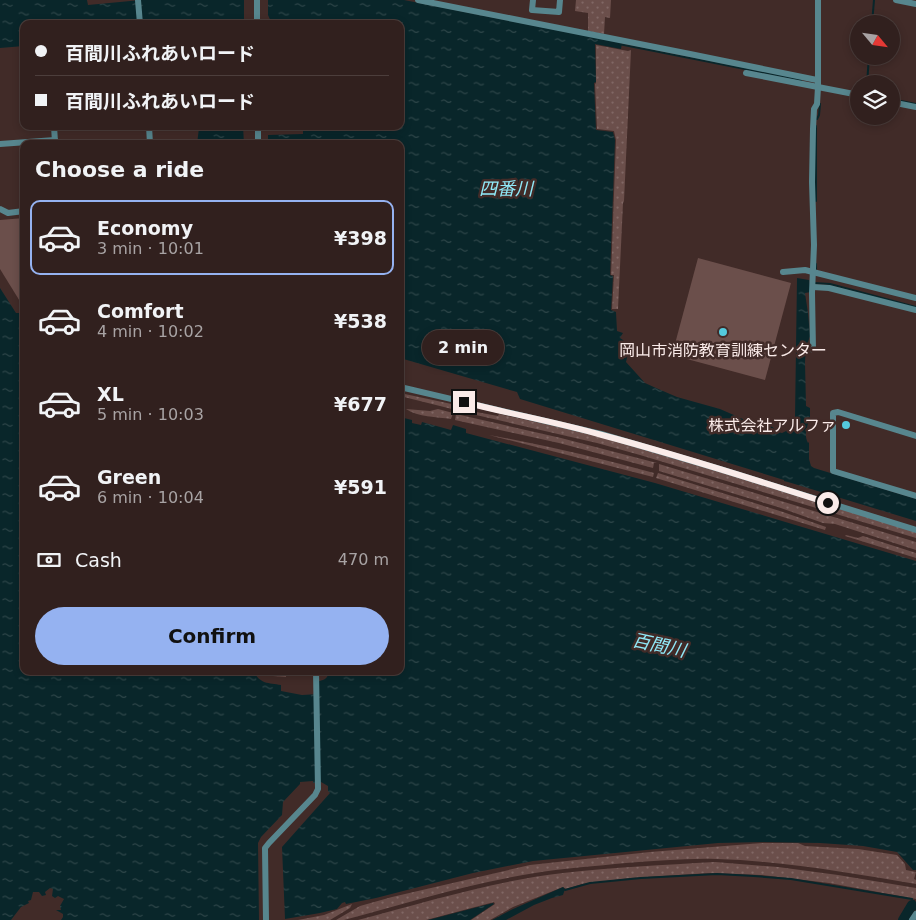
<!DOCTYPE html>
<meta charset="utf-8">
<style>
:root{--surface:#31201e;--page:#3d2d2b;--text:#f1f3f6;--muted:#a8a3a4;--line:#4c3e3c;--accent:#95b2f1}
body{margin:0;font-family:"DejaVu Sans","Noto Sans JP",sans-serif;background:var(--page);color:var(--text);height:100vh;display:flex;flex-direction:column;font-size:19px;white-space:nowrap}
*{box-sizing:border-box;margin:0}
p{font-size:16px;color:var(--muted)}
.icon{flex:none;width:28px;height:28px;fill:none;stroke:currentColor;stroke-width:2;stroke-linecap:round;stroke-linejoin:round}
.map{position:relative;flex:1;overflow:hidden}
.sheet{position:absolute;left:20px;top:140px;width:384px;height:535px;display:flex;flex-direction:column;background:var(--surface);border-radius:10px;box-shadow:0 2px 8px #0003,0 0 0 1px var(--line)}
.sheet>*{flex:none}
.top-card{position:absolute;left:20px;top:20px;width:384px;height:110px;border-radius:10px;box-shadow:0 2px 8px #0003,0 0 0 1px var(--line);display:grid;align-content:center;height:110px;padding:0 15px;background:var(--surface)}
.needle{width:32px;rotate:119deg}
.fabs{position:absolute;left:850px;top:15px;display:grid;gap:10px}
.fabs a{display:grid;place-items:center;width:50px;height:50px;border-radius:50%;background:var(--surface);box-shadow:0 2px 8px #0003,0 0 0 1px var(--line);font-size:25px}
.end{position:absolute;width:22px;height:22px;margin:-11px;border:6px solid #faebe9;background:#111;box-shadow:0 0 0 2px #111}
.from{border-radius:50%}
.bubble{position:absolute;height:35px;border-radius:18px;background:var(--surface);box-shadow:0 2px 8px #0003,0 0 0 1px var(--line);font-size:16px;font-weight:700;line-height:35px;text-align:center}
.top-card b{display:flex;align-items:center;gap:18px;height:48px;font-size:19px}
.top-card b+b{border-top:1px solid var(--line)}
.top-card i{width:12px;height:12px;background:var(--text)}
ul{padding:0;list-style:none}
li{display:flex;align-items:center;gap:15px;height:75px;margin:0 10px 8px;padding:0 5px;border:2px solid transparent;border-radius:10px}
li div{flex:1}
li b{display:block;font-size:19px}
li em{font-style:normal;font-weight:700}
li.current{border-color:var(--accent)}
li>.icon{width:45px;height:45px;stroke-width:1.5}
h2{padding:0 15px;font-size:22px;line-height:60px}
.pay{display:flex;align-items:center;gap:12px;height:55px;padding:0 15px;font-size:19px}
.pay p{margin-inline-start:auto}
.cta{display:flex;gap:10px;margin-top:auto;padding:10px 15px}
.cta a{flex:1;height:58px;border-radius:30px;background:var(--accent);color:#111;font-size:20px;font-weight:700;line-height:58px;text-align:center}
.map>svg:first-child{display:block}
.grass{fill:url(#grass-dots)}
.park{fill:#6b4f4b}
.water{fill:url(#water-ripples)}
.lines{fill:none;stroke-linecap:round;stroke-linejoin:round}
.stream{stroke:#09262a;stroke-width:2}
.river{stroke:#09262a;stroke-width:10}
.minor{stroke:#57868e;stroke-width:6}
.route{stroke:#faebe9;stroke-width:6}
.poi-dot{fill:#54cadd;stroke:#412b28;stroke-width:2}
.labels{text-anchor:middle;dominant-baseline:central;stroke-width:5;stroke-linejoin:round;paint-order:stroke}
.poi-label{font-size:16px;fill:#faebe9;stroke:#412b28}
.water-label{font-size:18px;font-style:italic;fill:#90e9f8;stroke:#412b28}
</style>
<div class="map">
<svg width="916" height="920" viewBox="0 0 916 920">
<defs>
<pattern id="grass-dots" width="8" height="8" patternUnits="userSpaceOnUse" patternTransform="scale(1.25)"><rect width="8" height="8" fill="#6b4f4b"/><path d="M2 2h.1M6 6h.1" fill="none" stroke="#816865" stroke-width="1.8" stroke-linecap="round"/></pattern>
<pattern id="water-ripples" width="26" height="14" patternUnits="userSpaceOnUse" patternTransform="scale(1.25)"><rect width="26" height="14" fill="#09262a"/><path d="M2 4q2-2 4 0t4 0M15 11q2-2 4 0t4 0" fill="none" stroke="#2e4649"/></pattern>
</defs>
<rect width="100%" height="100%" fill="#412b28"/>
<g class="grass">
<polygon points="576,0 611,0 610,18 605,17 604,34 588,31 588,13 575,11"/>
<polygon points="596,45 628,51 631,50 624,201 623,203 618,309 612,309 614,275 611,275 616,140 614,131 597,129 595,84 596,83"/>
<path d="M400 393 475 409C468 410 460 408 452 409L400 396Z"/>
<path d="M406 409 430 411 438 409 453 413 451 419C437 417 418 417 406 409Z"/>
<polygon points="463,412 476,412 498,416 499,414 573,430 625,443 916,532 916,538 640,455 597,443"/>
<polygon points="456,414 561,438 657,463 654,463 653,468 559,443 455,420"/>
<path d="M489 435C545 445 599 458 654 473L653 477Z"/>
<polygon points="659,464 916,542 916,550 835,524 823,523 778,507 659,471"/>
<polygon points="658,473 783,512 826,527 825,530 656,478"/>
<polygon points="846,535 858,538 863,536 916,553 916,558 845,536"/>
<path d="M262 671H288V676L286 675V677C278 676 268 677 262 671Z"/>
<path d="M762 843H798L805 846 858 849 897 855 905 864 906 870 916 872 914 879 916 880V884C850 873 784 861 717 859 687 858 656 861 626 863 596 866 565 868 535 873 471 883 407 903 344 920H336L360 906 392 897 530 865 650 852Z"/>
<path d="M715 862 778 867 838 875 916 888V899L829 883 761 875 710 873 630 878 582 884 566 889 563 887 513 907 490 920H471L495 904 494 902 426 920H358C426 902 493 881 563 873 613 867 664 865 715 862Z"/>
<polygon points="352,904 350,908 330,920 298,920 324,915"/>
</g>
<g class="park">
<polygon points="24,218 24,303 21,303 0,269 0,220"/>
<polygon points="698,258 791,283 765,380 672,355"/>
</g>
<g class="water">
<polygon points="0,0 87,0 88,5 141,0 244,0 244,24 24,24 24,46 0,48"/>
<path d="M268 0H404L622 43 621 49 595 44 596 82 594 83 596 130 613 132 615 140 610 275 613 276 611 310 616 312 617 331 623 333 620 338C632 346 629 349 626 362L645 383 656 388 677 397 720 409 743 419 769 424 778 432 782 433 788 430 792 432 794 430 793 422 795 417 797 278 809 280 811 292 805 293 808 313 810 336 806 348 805 362 806 406 810 408C810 411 810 414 810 417 808 426 803 433 808 443L809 442V459L811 466 814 468 916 499V521L788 482 784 481V480L520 399 517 392 400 358V144H268V135L303 134V127L300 126H400V24H272L268 15Z"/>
<polygon points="197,126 243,126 244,144 197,144 199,128"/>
<path d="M0 288 16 313H24V671H254C259 684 269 683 281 685V691L302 695 319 694V681C325 680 328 678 329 671H400V431H401L404 418 412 420V423L421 425 422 422 451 430 453 425 466 429V433L655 483 916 561V870H913L897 852 863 846 820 843 764 842 718 843 533 861 473 873 376 898 346 904 345 902 342 903 337 909 320 913 285 919 282 847 330 793 328 791V786L321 782 313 783V781L300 782V784L283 802 282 815 261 837 258 843 259 920H61L63 917V914L56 910H61L60 906 64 899 58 896 55 898 52 896 53 889 50 888 45 892 46 895 42 896 39 892H33L31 900 28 901 29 903 21 907 11 920H0Z"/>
<polygon points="563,887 565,889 563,895 552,898 534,905 506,920 492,920 513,909"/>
<polygon points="493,903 494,904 470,920 428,920"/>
</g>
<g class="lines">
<g class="stream">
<polyline points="872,24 874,0"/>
<polyline points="619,44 801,80"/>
<polyline points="867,84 869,56"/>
<polyline points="891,99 916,104"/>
<polyline points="817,119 819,115 820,104"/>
<polyline points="816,201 816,126"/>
<polyline points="816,264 816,269"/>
<polyline points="814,283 830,284 916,307"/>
<polyline points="565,890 590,883 641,878 717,874 754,876 791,879 912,899"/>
<polyline points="914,901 913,906 914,906"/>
</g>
<polyline class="river" points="903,920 912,905 913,906"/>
<g class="minor">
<polyline points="138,0 140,24"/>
<polyline points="257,0 257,24"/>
<polyline points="418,0 690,54 817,80"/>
<polyline points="533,0 532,10 559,12 560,0"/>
<polyline points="896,0 916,4"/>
<polyline points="746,73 859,95"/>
<polyline points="891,102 916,107"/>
<polyline points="54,126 55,142"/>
<polyline points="149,126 150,144"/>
<polyline points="258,126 258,144"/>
<polyline points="0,144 55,140"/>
<polyline points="0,209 8,213 24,211"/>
<polyline points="783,272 805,270 916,298"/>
<polyline points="813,287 829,288 916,310"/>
<polyline points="813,350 812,293 814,245 812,182 813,129 814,109 817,104 818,87 818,0"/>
<polyline points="400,387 601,434 723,470 916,530"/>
<polyline points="916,436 838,412 833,413 833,471 916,496"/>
<polyline points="266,920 265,848 269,843 315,795 318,789 316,671"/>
<polyline points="912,920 916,914"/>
</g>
</g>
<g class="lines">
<path class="route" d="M464 402C510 414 556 422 602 435 678 455 753 479 828 503"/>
</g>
<g class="poi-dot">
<circle cx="723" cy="332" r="5"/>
<circle cx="846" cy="425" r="5"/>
</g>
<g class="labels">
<g class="poi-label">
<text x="723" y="350">岡山市消防教育訓練センター</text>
<text x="836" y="425" text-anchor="end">株式会社アルファ</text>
</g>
<g class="water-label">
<text x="506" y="188">四番川</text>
<text transform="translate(659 645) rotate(12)">百間川</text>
</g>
</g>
</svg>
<div class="fabs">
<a><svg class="needle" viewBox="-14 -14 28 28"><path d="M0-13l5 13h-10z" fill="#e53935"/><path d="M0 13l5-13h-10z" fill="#a8a3a4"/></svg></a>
<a><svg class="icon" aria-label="layers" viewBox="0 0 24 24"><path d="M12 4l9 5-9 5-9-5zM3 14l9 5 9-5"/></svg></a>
</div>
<i class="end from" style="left:828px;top:503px"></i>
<i class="end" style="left:464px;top:402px"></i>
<div class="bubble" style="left:422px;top:330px;width:82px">2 min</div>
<div class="top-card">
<b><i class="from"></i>百間川ふれあいロード</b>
<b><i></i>百間川ふれあいロード</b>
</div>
<section class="sheet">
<h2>Choose a ride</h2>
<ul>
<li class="current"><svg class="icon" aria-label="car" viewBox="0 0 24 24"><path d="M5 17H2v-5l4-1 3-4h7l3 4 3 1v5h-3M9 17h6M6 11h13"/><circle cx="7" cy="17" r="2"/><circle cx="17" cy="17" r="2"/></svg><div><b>Economy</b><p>3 min · 10:01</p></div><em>¥398</em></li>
<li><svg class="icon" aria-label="car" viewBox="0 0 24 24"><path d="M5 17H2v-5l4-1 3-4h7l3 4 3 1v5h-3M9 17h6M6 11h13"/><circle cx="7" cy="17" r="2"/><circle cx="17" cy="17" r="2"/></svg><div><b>Comfort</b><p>4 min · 10:02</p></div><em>¥538</em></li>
<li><svg class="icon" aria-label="car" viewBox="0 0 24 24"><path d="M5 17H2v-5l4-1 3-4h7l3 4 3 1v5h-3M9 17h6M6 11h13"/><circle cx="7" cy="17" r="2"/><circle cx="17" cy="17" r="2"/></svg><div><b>XL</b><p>5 min · 10:03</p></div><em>¥677</em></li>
<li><svg class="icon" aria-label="car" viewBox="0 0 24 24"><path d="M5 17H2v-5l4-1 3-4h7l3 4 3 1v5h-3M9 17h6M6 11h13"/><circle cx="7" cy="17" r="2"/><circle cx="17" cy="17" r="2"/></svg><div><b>Green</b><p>6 min · 10:04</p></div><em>¥591</em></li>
</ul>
<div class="pay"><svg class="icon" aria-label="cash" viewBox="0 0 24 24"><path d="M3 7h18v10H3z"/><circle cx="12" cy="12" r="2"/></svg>Cash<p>470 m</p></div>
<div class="cta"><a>Confirm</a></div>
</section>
</div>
